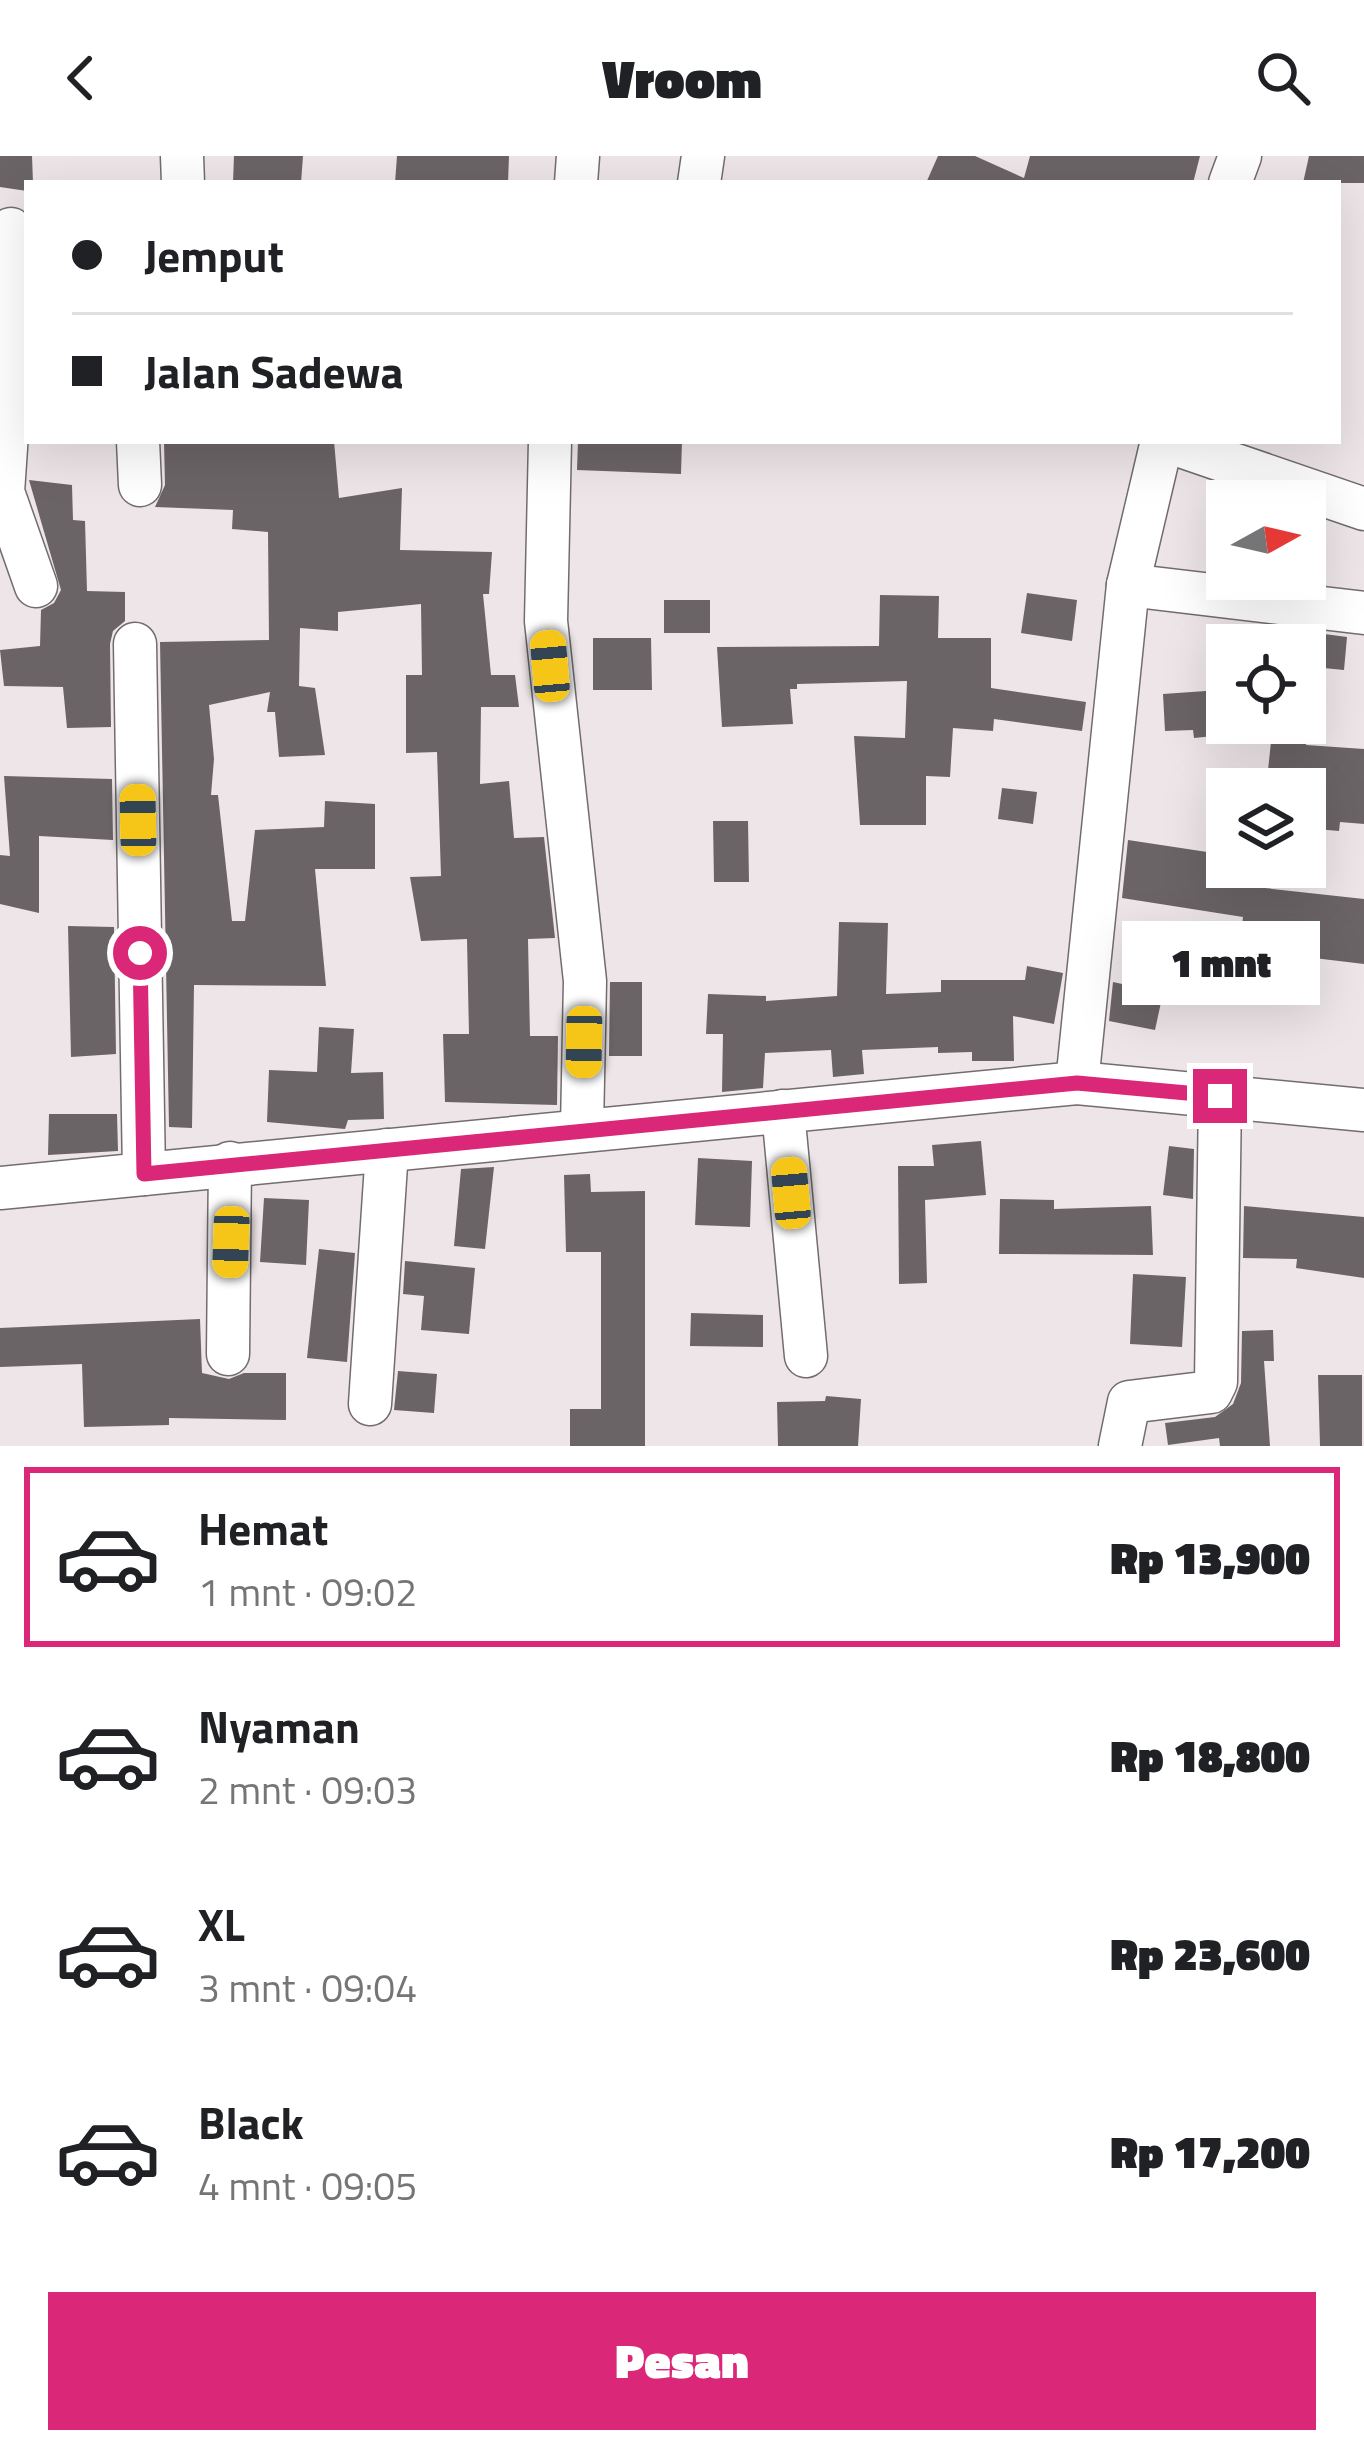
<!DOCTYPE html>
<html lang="id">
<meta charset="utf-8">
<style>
:root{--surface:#fff;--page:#f2f2f2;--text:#202124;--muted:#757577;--line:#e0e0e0;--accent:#db2777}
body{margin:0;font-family:"Titillium Web",sans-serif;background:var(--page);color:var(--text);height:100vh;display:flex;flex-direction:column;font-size:45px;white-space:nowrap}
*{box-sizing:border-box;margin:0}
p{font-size:39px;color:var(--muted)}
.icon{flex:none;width:66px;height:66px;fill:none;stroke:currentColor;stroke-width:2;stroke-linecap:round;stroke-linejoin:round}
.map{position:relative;height:1290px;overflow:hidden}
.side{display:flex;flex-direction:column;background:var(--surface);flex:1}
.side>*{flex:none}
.banner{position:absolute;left:24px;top:24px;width:1317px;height:264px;border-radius:0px;box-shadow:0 12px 48px #0002;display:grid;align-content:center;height:264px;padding:0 48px;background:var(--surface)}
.needle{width:78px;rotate:82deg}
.fabs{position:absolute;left:1206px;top:324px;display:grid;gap:24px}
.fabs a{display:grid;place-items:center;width:120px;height:120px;border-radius:0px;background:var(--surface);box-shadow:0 12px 48px #0002;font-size:60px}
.end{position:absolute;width:54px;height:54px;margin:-27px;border:15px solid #db2777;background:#fff;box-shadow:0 0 0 6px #fff}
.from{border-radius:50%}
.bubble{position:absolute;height:84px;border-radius:0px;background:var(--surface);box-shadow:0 12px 48px #0002;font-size:39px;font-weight:800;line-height:84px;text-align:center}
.car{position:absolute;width:36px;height:72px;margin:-36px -18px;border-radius:15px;box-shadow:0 0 9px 3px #0007;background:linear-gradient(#f5c518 24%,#345 0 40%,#f5c518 0 76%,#345 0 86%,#f5c518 0)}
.banner b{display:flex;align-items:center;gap:42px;height:114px;font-size:45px}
.banner b+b{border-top:3px solid var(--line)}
.banner i{width:30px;height:30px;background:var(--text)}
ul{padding:21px 0 0;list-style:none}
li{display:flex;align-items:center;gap:36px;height:180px;margin:0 24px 18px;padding:0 24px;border:6px solid transparent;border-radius:0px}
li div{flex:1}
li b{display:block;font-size:45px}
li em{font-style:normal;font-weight:800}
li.on{border-color:var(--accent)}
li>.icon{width:108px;height:108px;stroke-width:1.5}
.button{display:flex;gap:24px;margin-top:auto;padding:24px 48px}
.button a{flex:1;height:138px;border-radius:0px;background:var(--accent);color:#fff;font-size:48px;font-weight:800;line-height:138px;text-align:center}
header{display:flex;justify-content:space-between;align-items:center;height:156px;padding:0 48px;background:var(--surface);font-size:54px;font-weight:800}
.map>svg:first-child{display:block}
.building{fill:#6b6466}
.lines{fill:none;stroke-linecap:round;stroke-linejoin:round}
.minor-casing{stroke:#736c6d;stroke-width:45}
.minor{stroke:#fff;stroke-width:42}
.route{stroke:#db2777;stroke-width:15}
</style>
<header><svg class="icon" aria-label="back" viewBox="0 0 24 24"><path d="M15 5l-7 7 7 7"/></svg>Vroom<svg class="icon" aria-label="search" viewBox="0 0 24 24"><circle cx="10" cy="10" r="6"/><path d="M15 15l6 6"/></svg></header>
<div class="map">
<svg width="1364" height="1290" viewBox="0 0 1364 1290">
<rect width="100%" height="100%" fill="#ede5e7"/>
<g class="building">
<polygon points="0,0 32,0 33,27 27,27 27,35 0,31"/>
<polygon points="234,0 303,0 301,27 233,27"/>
<polygon points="397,0 509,0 508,27 395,27"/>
<polygon points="938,0 975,0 1024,22 1030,0 1200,0 1193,27 926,27"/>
<polygon points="1309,0 1364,0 1364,27 1303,27"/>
<polygon points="164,285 334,285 339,342 402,332 400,394 492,396 489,438 483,438 491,519 515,519 519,551 481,551 480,628 509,625 514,682 544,681 555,782 528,783 530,880 558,880 557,949 445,946 443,878 469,878 467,783 421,785 410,721 441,720 437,596 406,597 406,519 422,519 421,448 338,456 338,475 300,472 299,530 315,532 325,599 279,601 275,556 267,556 270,536 209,549 214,603 211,639 218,639 232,765 245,765 255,674 324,671 325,645 375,648 375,713 315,713 326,830 194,829 192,972 169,971 160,486 269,484 268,376 232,373 233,354 155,351 165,329"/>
<polygon points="578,285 682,285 681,318 577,314"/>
<polygon points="29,324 72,329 73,364 85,365 87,435 125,436 125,465 113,475 110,488 111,571 67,572 63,531 4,530 0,494 40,490 41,454 54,447 61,434"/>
<polygon points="1027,437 1077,444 1072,485 1021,477"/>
<polygon points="880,439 939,440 938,482 991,482 991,532 1086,546 1082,575 994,563 993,575 953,572 950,621 926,620 926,669 860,669 854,580 905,582 907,525 797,528 797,533 790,533 793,568 722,571 717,491 879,490"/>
<rect x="664" y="444" width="46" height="33"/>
<polygon points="1317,477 1347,481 1344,514 1313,511"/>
<polygon points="593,482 651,482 652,534 593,534"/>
<polygon points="1220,534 1224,579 1194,582 1193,574 1165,575 1163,538"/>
<polygon points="1273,567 1308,567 1306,589 1364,593 1364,668 1340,666 1339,675 1305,672 1305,633 1266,633"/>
<polygon points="4,620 112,623 113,684 39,680 39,757 0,748 0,699 10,700"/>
<polygon points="1002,632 1037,636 1033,668 998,663"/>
<polygon points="713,665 748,665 749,726 714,726"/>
<polygon points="1128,684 1227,699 1228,728 1364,743 1364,808 1239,793 1243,761 1122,742"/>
<polygon points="839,766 888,767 886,838 941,836 941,824 1025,824 1027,810 1063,817 1054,868 1013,860 1014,905 972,905 972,896 938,897 938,891 862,894 864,918 833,921 831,894 765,897 763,932 722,936 723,878 706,878 708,838 766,840 766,845 837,840"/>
<polygon points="68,770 114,771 116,898 71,901"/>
<polygon points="610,826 642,826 642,900 609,900"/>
<polygon points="1113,826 1163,837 1155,874 1109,865"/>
<polygon points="319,871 354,873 351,917 383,916 384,963 348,964 345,973 267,966 269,914 317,916"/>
<polygon points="49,958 117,958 118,995 48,999"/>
<polygon points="981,985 986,1039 925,1044 927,1127 899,1128 898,1010 934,1010 932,989"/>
<polygon points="1169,990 1194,993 1193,1043 1163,1039"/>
<polygon points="698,1002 752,1005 750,1071 695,1069"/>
<polygon points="494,1011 485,1093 454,1090 461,1013"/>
<polygon points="590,1018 591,1036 645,1035 645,1290 570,1290 570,1253 601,1253 601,1096 566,1096 564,1019"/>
<polygon points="264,1042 309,1044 306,1109 260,1106"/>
<polygon points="1000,1043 1054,1044 1054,1053 1151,1050 1153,1099 999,1098"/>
<polygon points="1244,1050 1364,1061 1364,1122 1296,1112 1297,1103 1243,1102"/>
<polygon points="319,1093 355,1097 347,1206 307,1202"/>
<polygon points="405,1105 475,1112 469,1178 421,1174 424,1140 403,1138"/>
<polygon points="1133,1118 1186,1121 1182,1191 1130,1188"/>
<polygon points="691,1157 763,1159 763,1191 690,1190"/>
<polygon points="200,1163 202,1217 229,1223 244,1217 286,1217 286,1264 169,1262 169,1269 84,1271 82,1208 0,1211 0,1172"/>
<polygon points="1273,1174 1274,1205 1264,1205 1270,1290 1220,1290 1219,1282 1168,1289 1165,1267 1215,1261 1233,1248 1241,1227 1242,1175"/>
<polygon points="398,1215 437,1218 434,1257 394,1254"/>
<polygon points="1318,1219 1362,1219 1362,1290 1320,1290"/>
<polygon points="826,1240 861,1243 858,1290 778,1290 777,1246 825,1245"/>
</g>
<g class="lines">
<g class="minor-casing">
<g id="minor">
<polyline points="182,0 183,27"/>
<polyline points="576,27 578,0"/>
<polyline points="699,27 703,0"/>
<polyline points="1230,27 1240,0"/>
<polyline points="11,73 11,219 3,336 36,430"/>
<polyline points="138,285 140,329"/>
<polyline points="550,285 546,465 585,825 582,972"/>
<polyline points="1166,285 1364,353"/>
<polyline points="1128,429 1364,457"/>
<polyline points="135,488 144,1018"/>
<polyline points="1077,927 1128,429 1162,285"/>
<polyline points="783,955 806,1200"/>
<polyline points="0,1032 1077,927 1364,954"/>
<polyline points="228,1198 230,1007"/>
<polyline points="370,1248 387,994"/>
<polyline points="1120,1290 1129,1246 1211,1236 1216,1226 1220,940"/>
</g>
</g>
<use href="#minor" class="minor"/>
</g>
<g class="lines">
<polyline class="route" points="140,797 144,1018 1077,927 1220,940"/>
</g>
</svg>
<div class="fabs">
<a><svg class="needle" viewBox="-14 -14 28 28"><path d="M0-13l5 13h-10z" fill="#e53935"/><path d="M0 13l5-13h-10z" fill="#757577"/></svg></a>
<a><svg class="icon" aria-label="locate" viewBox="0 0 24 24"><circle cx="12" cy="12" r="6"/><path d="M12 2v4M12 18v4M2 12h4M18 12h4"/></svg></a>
<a><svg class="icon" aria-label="layers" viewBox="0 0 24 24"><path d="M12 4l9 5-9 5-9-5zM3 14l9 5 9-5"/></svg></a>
</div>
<i class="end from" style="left:140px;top:797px"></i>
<i class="end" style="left:1220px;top:940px"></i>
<div class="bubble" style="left:1122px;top:765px;width:198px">1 mnt</div>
<i class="car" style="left:550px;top:510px;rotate:355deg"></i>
<i class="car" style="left:138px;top:664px;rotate:359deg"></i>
<i class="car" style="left:584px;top:886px;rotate:181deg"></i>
<i class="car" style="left:791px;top:1037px;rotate:355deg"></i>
<i class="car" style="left:231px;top:1086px;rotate:182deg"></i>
<div class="banner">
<b><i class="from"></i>Jemput</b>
<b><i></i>Jalan Sadewa</b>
</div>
</div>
<section class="side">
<ul>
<li class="on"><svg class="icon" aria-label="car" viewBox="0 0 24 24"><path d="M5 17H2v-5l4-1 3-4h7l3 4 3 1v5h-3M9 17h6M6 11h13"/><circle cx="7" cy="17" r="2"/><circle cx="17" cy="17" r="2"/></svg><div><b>Hemat</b><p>1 mnt · 09:02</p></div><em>Rp 13,900</em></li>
<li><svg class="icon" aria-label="car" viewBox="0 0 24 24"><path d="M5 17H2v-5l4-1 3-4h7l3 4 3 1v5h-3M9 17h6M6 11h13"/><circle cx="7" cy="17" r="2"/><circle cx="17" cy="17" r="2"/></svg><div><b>Nyaman</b><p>2 mnt · 09:03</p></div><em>Rp 18,800</em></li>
<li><svg class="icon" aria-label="car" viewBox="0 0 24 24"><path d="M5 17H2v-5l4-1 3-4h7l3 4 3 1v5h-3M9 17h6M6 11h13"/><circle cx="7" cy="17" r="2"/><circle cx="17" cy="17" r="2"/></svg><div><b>XL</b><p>3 mnt · 09:04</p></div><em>Rp 23,600</em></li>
<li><svg class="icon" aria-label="car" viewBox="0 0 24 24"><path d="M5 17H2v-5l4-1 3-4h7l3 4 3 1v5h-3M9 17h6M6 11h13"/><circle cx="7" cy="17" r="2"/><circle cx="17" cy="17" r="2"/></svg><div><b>Black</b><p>4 mnt · 09:05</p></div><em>Rp 17,200</em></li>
</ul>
<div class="button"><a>Pesan</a></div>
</section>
